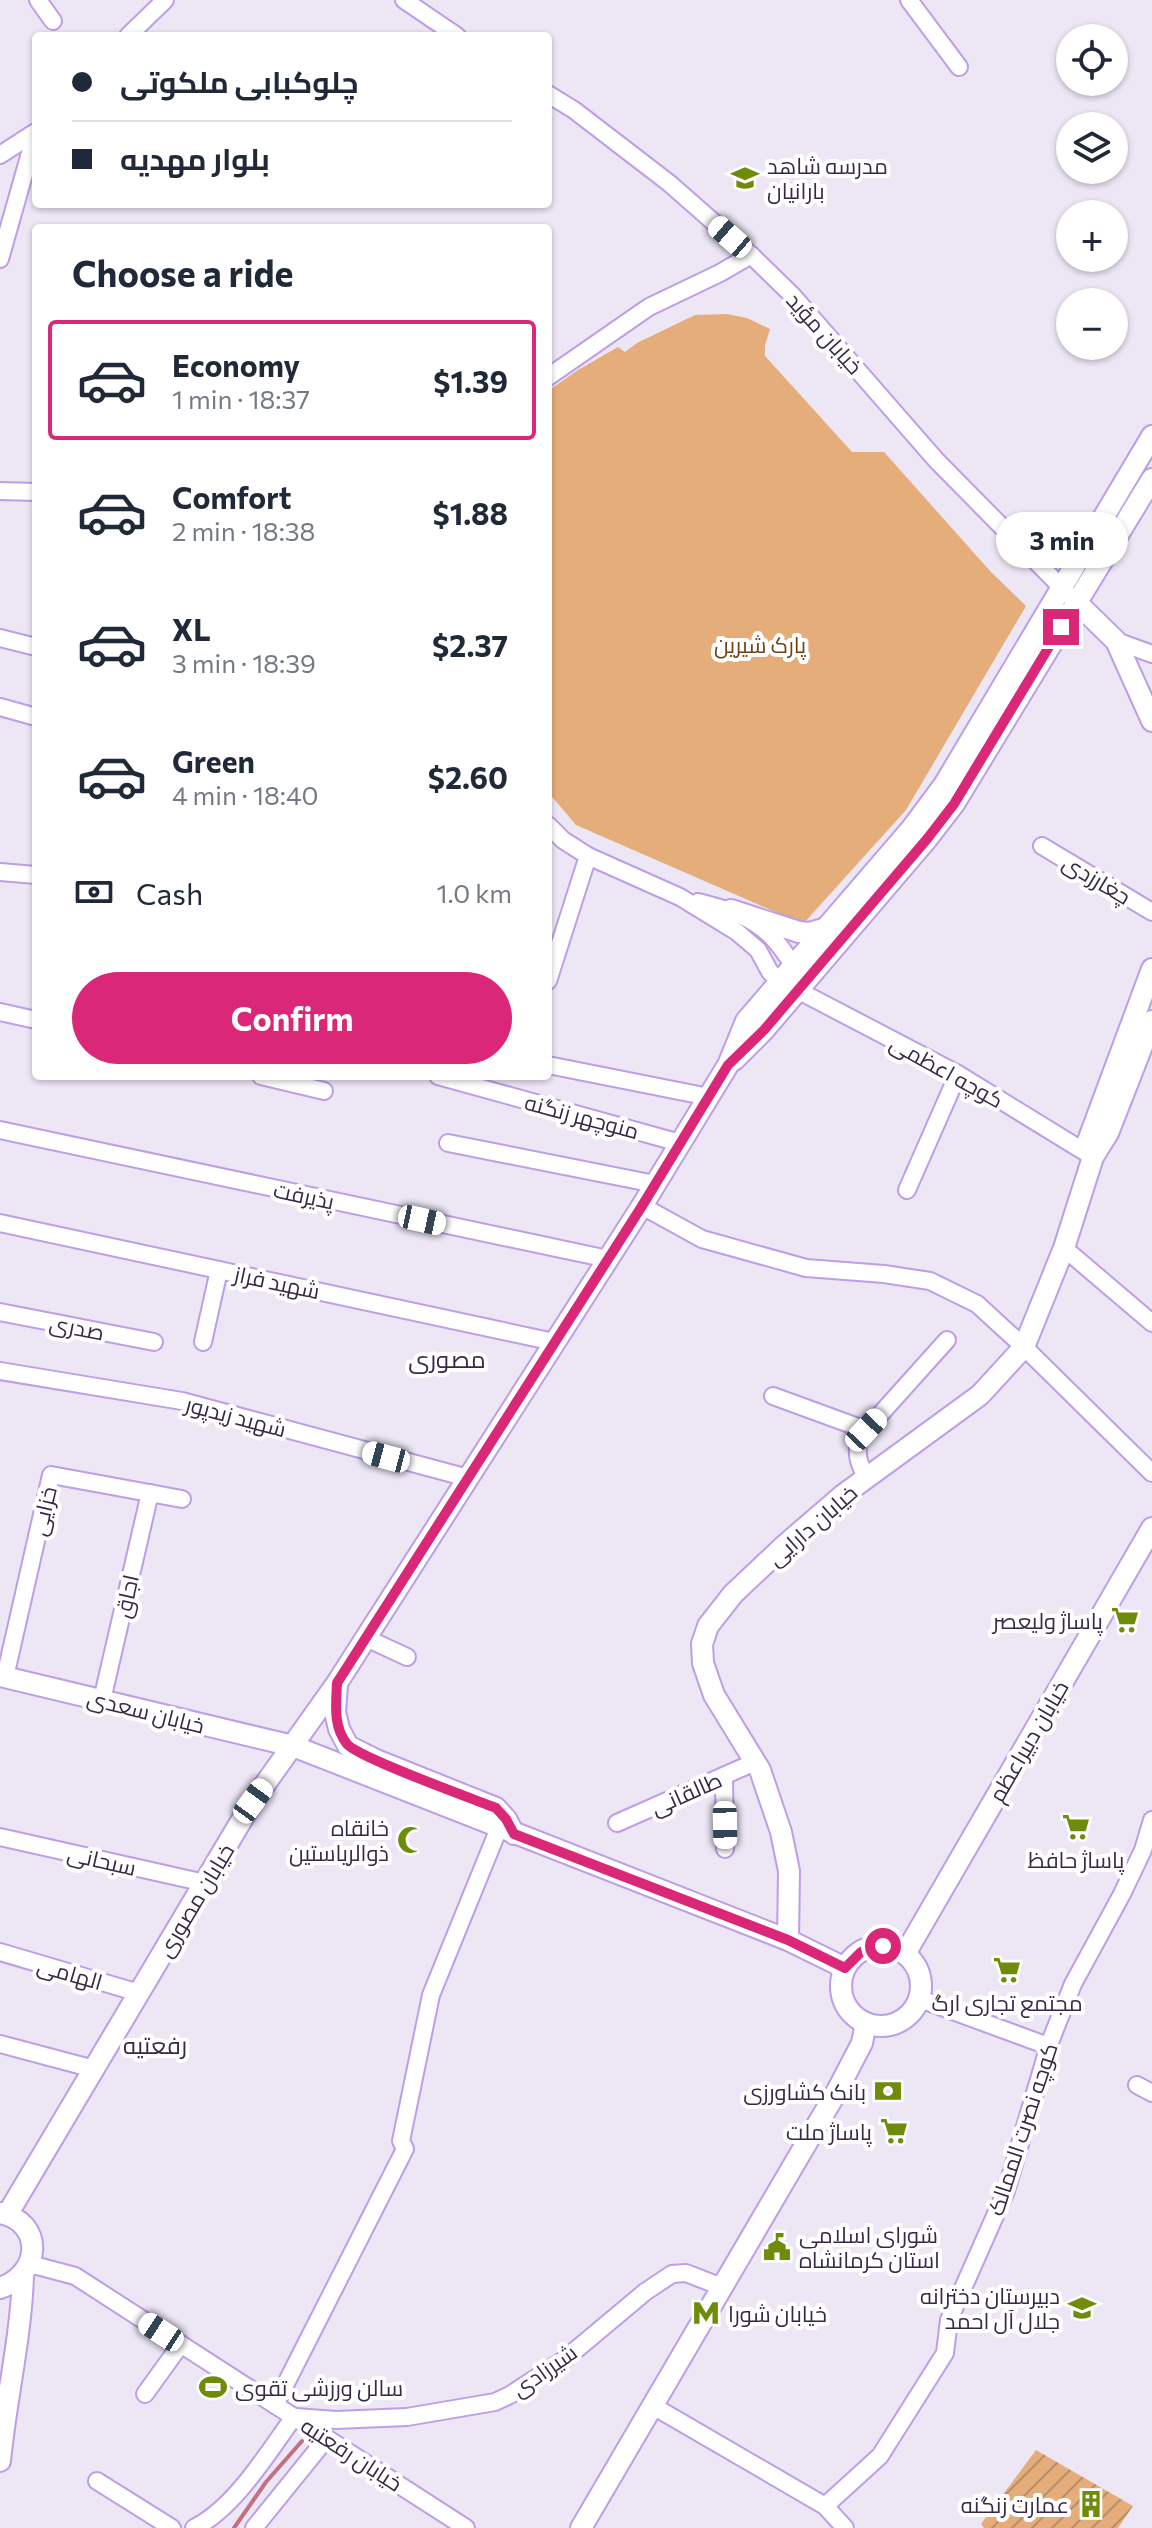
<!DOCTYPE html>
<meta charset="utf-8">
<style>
:root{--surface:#fff;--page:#f6f6f7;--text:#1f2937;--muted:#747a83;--line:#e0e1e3;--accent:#db2777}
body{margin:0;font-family:Commissioner,Cairo,sans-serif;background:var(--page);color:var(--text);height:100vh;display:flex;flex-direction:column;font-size:30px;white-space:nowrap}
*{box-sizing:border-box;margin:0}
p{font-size:26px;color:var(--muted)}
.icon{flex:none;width:44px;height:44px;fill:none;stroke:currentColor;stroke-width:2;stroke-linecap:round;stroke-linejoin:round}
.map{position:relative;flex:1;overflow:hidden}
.details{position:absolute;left:32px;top:224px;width:520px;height:856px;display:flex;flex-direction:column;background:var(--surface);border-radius:8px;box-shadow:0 2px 6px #0004}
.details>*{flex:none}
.hud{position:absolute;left:32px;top:32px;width:520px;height:176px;border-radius:8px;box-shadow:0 2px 6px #0004;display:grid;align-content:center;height:176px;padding:0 40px;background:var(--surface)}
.fabs{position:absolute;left:1056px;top:24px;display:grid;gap:16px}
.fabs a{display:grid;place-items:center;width:72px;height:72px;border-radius:50%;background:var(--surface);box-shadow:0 2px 6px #0004;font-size:40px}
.end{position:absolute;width:36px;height:36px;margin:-18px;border:10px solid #db2777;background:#fff;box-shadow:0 0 0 4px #fff}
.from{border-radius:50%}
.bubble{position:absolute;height:56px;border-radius:28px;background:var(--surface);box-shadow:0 2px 6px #0004;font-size:26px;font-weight:700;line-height:56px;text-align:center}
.car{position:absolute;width:24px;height:48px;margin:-24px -12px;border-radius:10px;box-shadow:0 0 6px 2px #0007;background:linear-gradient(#fff 24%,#345 0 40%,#fff 0 76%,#345 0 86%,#fff 0)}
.hud b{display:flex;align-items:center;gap:28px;height:76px;font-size:30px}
.hud b+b{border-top:2px solid var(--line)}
.hud i{width:20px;height:20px;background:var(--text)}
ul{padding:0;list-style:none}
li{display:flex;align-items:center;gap:24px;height:120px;margin:0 16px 12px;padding:0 24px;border:4px solid transparent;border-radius:8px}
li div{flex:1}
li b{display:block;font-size:30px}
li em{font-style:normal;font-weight:700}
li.selected{border-color:var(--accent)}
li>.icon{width:72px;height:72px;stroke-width:1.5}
h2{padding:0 40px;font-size:36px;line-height:96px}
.pay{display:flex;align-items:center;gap:20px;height:88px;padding:0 40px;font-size:30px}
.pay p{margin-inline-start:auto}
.button{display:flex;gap:16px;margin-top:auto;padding:16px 40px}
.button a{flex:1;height:92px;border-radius:48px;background:var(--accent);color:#fff;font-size:32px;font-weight:700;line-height:92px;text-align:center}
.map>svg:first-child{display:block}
.green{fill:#e5ad79}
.garden{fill:url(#garden-furrows)}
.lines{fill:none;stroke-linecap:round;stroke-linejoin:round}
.stream{stroke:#c27086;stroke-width:4}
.minor-casing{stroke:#bd9ee7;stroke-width:20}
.major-casing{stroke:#bd9ee7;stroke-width:24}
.minor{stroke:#fff;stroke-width:16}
.major{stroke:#fff;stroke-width:20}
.route{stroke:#db2777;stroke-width:10}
.labels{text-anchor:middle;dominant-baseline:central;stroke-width:8;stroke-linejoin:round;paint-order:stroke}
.poi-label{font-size:22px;fill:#362947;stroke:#fff;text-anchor:end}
.street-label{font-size:22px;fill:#362947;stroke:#fff}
.park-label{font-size:22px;fill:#6d4316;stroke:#fff}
.neighbourhood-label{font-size:24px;fill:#362947;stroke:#fff}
</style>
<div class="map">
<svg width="1152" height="2528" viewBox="0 0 1152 2528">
<defs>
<pattern id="garden-furrows" width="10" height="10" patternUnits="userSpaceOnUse" patternTransform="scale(2)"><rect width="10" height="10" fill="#e5ad79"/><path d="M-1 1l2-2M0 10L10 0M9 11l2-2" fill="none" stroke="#ba8d65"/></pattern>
</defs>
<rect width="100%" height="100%" fill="#ece6f5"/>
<polygon class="green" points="727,314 747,318 770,329 765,345 765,356 852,452 884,452 991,572 1026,606 906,810 803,924 576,825 548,792 548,391 578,370 618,347 625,352 637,343 695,315"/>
<polygon class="garden" points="1036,2450 1133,2506 1118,2528 984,2528 981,2524"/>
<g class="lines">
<polyline class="stream" points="234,2528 266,2482 302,2441"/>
<g class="minor-casing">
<g id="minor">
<polyline points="38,0 53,21"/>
<polyline points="404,0 457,36"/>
<polyline points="909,0 959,67"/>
<polyline points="128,36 165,0"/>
<polyline points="548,94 574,110 669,183 751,255 793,296 936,460 1070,596"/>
<polyline points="0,155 34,133"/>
<polyline points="0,259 36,132"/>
<polyline points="548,377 649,307 720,273 751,255"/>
<polyline points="0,491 36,492"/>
<polyline points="0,638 36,647"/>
<polyline points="1116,641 1152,654"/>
<polyline points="0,707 36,717"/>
<polyline points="548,825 563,840 588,856 680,897 737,932 758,950 770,972 780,981 958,1074 1093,1157"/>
<polyline points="1042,846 1152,912"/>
<polyline points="0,872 36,875"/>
<path d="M698 902C726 909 752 916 772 937 783 948 789 962 801 972"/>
<polyline points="548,981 588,856"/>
<polyline points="0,1012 36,1020"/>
<polyline points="548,1065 709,1097"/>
<polyline points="261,1076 324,1091"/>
<polyline points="438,1076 680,1143"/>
<polyline points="0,1130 608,1259"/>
<polyline points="448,1143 655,1184"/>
<polyline points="907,1190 958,1074"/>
<polyline points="642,1206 702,1239 806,1268 884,1274 930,1281 977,1304 1024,1347 1152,1473"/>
<polyline points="0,1223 554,1342"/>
<polyline points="1064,1248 1152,1323"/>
<polyline points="0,1312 154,1342"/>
<polyline points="203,1342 219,1270"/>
<polyline points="0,1371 182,1401 468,1478"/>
<polyline points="773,1396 866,1430"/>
<path d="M867 1477C858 1464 856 1454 859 1438L947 1340"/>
<polyline points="366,1638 407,1657"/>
<polyline points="5,1677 51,1475 182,1499"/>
<polyline points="102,1700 150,1493"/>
<polyline points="724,1776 725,1849"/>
<polyline points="617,1823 755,1762"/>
<polyline points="0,1837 205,1883"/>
<polyline points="0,1952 139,1993"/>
<polyline points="920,1999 1048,2046"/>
<polyline points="0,2044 94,2069"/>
<polyline points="1137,2085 1152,2093"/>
<polyline points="30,2264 75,2276 466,2528"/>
<polyline points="145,2394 181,2344"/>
<polyline points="275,2405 405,2149 401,2141 431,1995 499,1828"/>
<polyline points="653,2406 825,2506 845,2528"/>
<polyline points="296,2417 336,2420 407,2417 495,2402 510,2395 565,2359 645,2292 672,2274 686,2273 722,2287"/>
<polyline points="97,2481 172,2528"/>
<polyline points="825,2506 880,2456 945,2353 949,2320 1006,2191 1050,2042 1073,1984 1122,1894 1143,1850 1152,1820"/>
<path d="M194 2528C235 2508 268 2452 294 2417"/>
<polyline points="254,2528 326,2439"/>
</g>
</g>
<g class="major-casing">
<g id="major">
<path d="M1018 542C1043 556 1062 562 1086 542"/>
<polyline points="1076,602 1116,641 1152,721"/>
<polyline points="731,910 799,932 809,933 823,929"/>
<polyline points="734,1060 764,1030 927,839 954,804 1152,479"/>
<polyline points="1093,1157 1088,1141 1152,969"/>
<polyline points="0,1676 293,1746 788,1940 845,1968"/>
<polyline points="337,1685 335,1712 339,1729 348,1746 376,1760 496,1808 506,1819 514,1834"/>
<polyline points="788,1940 789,1871 781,1832 760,1770 714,1695 703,1663 702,1644 708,1626 733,1594 785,1545 843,1495 980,1395 1024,1347 1064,1248 1093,1157 1108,1133 1152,1021"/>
<circle cx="881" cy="1986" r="40"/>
<polyline points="905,1954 1152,1528"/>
<path d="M0 2213C44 2222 42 2274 0 2288"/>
<polyline points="7,2215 253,1801 337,1683 642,1206 728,1065 746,1021 912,828 944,785 1152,436"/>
<path d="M0 2461C6 2399 21 2338 23 2276"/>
<polyline points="581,2528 837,2091 862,2043 866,2023"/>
</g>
</g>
<use href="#minor" class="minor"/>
<use href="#major" class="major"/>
</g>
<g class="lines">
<path class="route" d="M883 1946 861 1952 845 1968 788 1940 514 1834 506 1819 496 1808C471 1798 359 1758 347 1744 333 1727 336 1704 337 1683L642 1206 728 1065 764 1030 927 839 954 804 1061 627"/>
</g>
<defs>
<g id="school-bare" transform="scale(2.16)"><path d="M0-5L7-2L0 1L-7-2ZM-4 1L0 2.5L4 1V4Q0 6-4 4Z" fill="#6e8c0a" stroke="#fff" stroke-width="2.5" paint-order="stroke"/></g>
<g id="supermarket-bare" transform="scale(2.16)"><path d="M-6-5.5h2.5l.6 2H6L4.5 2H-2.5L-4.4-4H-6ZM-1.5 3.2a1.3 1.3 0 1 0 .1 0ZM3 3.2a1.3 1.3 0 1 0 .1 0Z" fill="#6e8c0a" stroke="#fff" stroke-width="2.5" paint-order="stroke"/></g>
<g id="mosque-bare" transform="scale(2.16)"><path d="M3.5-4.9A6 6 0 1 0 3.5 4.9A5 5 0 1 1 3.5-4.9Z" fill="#6e8c0a" stroke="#fff" stroke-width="2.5" paint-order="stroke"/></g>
<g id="bank-bare" transform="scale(2.16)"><path d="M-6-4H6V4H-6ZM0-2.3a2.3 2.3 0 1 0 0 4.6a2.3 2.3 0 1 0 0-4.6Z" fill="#6e8c0a" stroke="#fff" stroke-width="2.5" paint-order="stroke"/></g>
<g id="civic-bare" transform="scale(2.16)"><path d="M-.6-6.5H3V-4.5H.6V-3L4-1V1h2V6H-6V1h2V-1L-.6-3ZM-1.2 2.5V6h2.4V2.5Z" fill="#6e8c0a" stroke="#fff" stroke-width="2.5" paint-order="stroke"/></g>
<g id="metro-bare" transform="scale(2.16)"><path d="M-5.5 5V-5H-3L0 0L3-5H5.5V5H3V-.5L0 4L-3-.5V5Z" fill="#6e8c0a" stroke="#fff" stroke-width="2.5" paint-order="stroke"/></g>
<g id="stadium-bare" transform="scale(2.16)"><path d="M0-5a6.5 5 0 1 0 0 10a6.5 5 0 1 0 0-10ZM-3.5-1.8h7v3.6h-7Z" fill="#6e8c0a" stroke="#fff" stroke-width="2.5" paint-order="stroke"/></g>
<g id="building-bare" transform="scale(2.16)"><path d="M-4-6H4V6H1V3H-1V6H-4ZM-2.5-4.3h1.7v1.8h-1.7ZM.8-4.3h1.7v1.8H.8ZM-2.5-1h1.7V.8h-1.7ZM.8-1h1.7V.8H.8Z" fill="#6e8c0a" stroke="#fff" stroke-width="2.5" paint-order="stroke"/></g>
</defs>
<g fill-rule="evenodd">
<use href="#school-bare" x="745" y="178"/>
<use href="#supermarket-bare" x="1125" y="1620"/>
<use href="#supermarket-bare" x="1076" y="1827"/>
<use href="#mosque-bare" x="411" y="1840"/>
<use href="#supermarket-bare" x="1007" y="1970"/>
<use href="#bank-bare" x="888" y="2091"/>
<use href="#supermarket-bare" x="894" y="2131"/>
<use href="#civic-bare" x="777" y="2247"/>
<use href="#school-bare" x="1082" y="2308"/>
<use href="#metro-bare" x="706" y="2313"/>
<use href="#stadium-bare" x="213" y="2387"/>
<use href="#building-bare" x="1091" y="2504"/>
</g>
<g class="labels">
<g class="poi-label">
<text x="767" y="165" text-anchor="start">مدرسه شاهد<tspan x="767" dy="25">بارانیان</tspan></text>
<text x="1103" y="1620">پاساژ ولیعصر</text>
<text x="389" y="1827">خانقاه<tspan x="389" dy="25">ذوالریاستین</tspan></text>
<text x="1076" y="1859" text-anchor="middle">پاساژ حافظ</text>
<text x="1007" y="2002" text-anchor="middle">مجتمع تجاری ارگ</text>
<text x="866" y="2091">بانک کشاورزی</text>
<text x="872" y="2131">پاساژ ملت</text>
<text x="799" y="2234" text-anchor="start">شورای اسلامی<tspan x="799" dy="25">استان کرمانشاه</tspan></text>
<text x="1060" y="2295">دبیرستان دخترانه<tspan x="1060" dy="25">جلال آل احمد</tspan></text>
<text x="728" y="2313" text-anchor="start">خیابان شورا</text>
<text x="235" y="2387" text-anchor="start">سالن ورزشی تقوی</text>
<text x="1069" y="2504">عمارت زنگنه</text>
</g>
<g class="street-label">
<text transform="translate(825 333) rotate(48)">خیابان مؤید</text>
<text transform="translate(1097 879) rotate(31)">چغارزدی</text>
<text transform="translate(947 1071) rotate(29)">کوچه اعظمی</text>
<text transform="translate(582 1116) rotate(15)">منوچهر زنگنه</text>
<text transform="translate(304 1195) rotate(12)">پذیرفت</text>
<text transform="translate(277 1282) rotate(12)">شهید فراز</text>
<text transform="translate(77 1327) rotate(11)">صدری</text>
<text transform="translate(236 1416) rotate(15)">شهید زیدپور</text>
<text transform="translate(43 1511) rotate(-77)">خزایی</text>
<text transform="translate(812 1525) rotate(-41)">خیابان دارایی</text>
<text transform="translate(126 1596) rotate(-77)">اجاق</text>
<text transform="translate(146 1711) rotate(14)">خیابان سعدی</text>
<text transform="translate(1028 1741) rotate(-60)">خیابان دبیراعظم</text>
<text transform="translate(686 1793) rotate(-24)">طالقانی</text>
<text transform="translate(102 1860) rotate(13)">سبحانی</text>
<text transform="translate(195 1900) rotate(-59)">خیابان مصوری</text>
<text transform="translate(70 1973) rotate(16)">الهامی</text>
<text transform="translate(1022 2129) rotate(-72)">کوچه نصرت الممالک</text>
<text transform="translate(544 2370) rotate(-35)">شیرزادی</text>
<text transform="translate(352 2454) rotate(33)">خیابان رفعتیه</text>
</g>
<g class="park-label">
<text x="760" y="644">پارک شیرین</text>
</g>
<g class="neighbourhood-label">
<text x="447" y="1358">مصوری</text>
<text x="155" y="2044">رفعتیه</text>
</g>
</g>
</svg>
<div class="fabs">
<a><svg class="icon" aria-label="locate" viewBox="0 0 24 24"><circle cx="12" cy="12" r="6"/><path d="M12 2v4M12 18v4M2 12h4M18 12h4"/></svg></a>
<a><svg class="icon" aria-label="layers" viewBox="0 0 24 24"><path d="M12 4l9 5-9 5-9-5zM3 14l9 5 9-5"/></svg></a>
<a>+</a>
<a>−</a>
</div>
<i class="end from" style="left:883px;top:1946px"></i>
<i class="end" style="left:1061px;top:627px"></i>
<div class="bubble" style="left:996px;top:512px;width:132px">3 min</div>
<i class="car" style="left:730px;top:237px;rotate:311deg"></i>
<i class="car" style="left:422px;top:1220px;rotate:102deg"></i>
<i class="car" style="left:866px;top:1430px;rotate:43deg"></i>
<i class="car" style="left:386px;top:1457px;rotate:285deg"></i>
<i class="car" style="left:253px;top:1801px;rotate:36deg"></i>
<i class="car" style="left:725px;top:1825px;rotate:179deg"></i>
<i class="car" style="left:161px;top:2332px;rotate:303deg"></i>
<div class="hud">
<b><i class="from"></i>چلوکبابی ملکوتی</b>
<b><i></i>بلوار مهدیه</b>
</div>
<section class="details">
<h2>Choose a ride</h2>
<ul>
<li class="selected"><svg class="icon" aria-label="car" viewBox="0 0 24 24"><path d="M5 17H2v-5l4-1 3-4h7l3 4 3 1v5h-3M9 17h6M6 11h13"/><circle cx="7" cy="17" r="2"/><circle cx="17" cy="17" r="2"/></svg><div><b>Economy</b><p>1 min · 18:37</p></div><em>$1.39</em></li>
<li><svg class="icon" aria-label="car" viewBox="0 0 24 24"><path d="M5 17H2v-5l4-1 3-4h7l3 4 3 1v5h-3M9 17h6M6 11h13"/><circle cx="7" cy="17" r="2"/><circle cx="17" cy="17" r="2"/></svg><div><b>Comfort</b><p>2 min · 18:38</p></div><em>$1.88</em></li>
<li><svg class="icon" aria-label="car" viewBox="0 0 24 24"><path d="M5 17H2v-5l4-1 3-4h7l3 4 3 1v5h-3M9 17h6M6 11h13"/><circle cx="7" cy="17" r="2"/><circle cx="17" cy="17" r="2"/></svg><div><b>XL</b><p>3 min · 18:39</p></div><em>$2.37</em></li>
<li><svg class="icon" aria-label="car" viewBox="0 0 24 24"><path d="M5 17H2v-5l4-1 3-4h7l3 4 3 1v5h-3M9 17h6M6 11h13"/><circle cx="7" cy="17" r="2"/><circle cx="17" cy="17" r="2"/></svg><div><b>Green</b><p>4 min · 18:40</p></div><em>$2.60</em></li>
</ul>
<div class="pay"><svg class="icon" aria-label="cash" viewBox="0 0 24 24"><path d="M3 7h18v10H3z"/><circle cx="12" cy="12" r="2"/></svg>Cash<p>1.0 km</p></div>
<div class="button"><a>Confirm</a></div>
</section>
</div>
